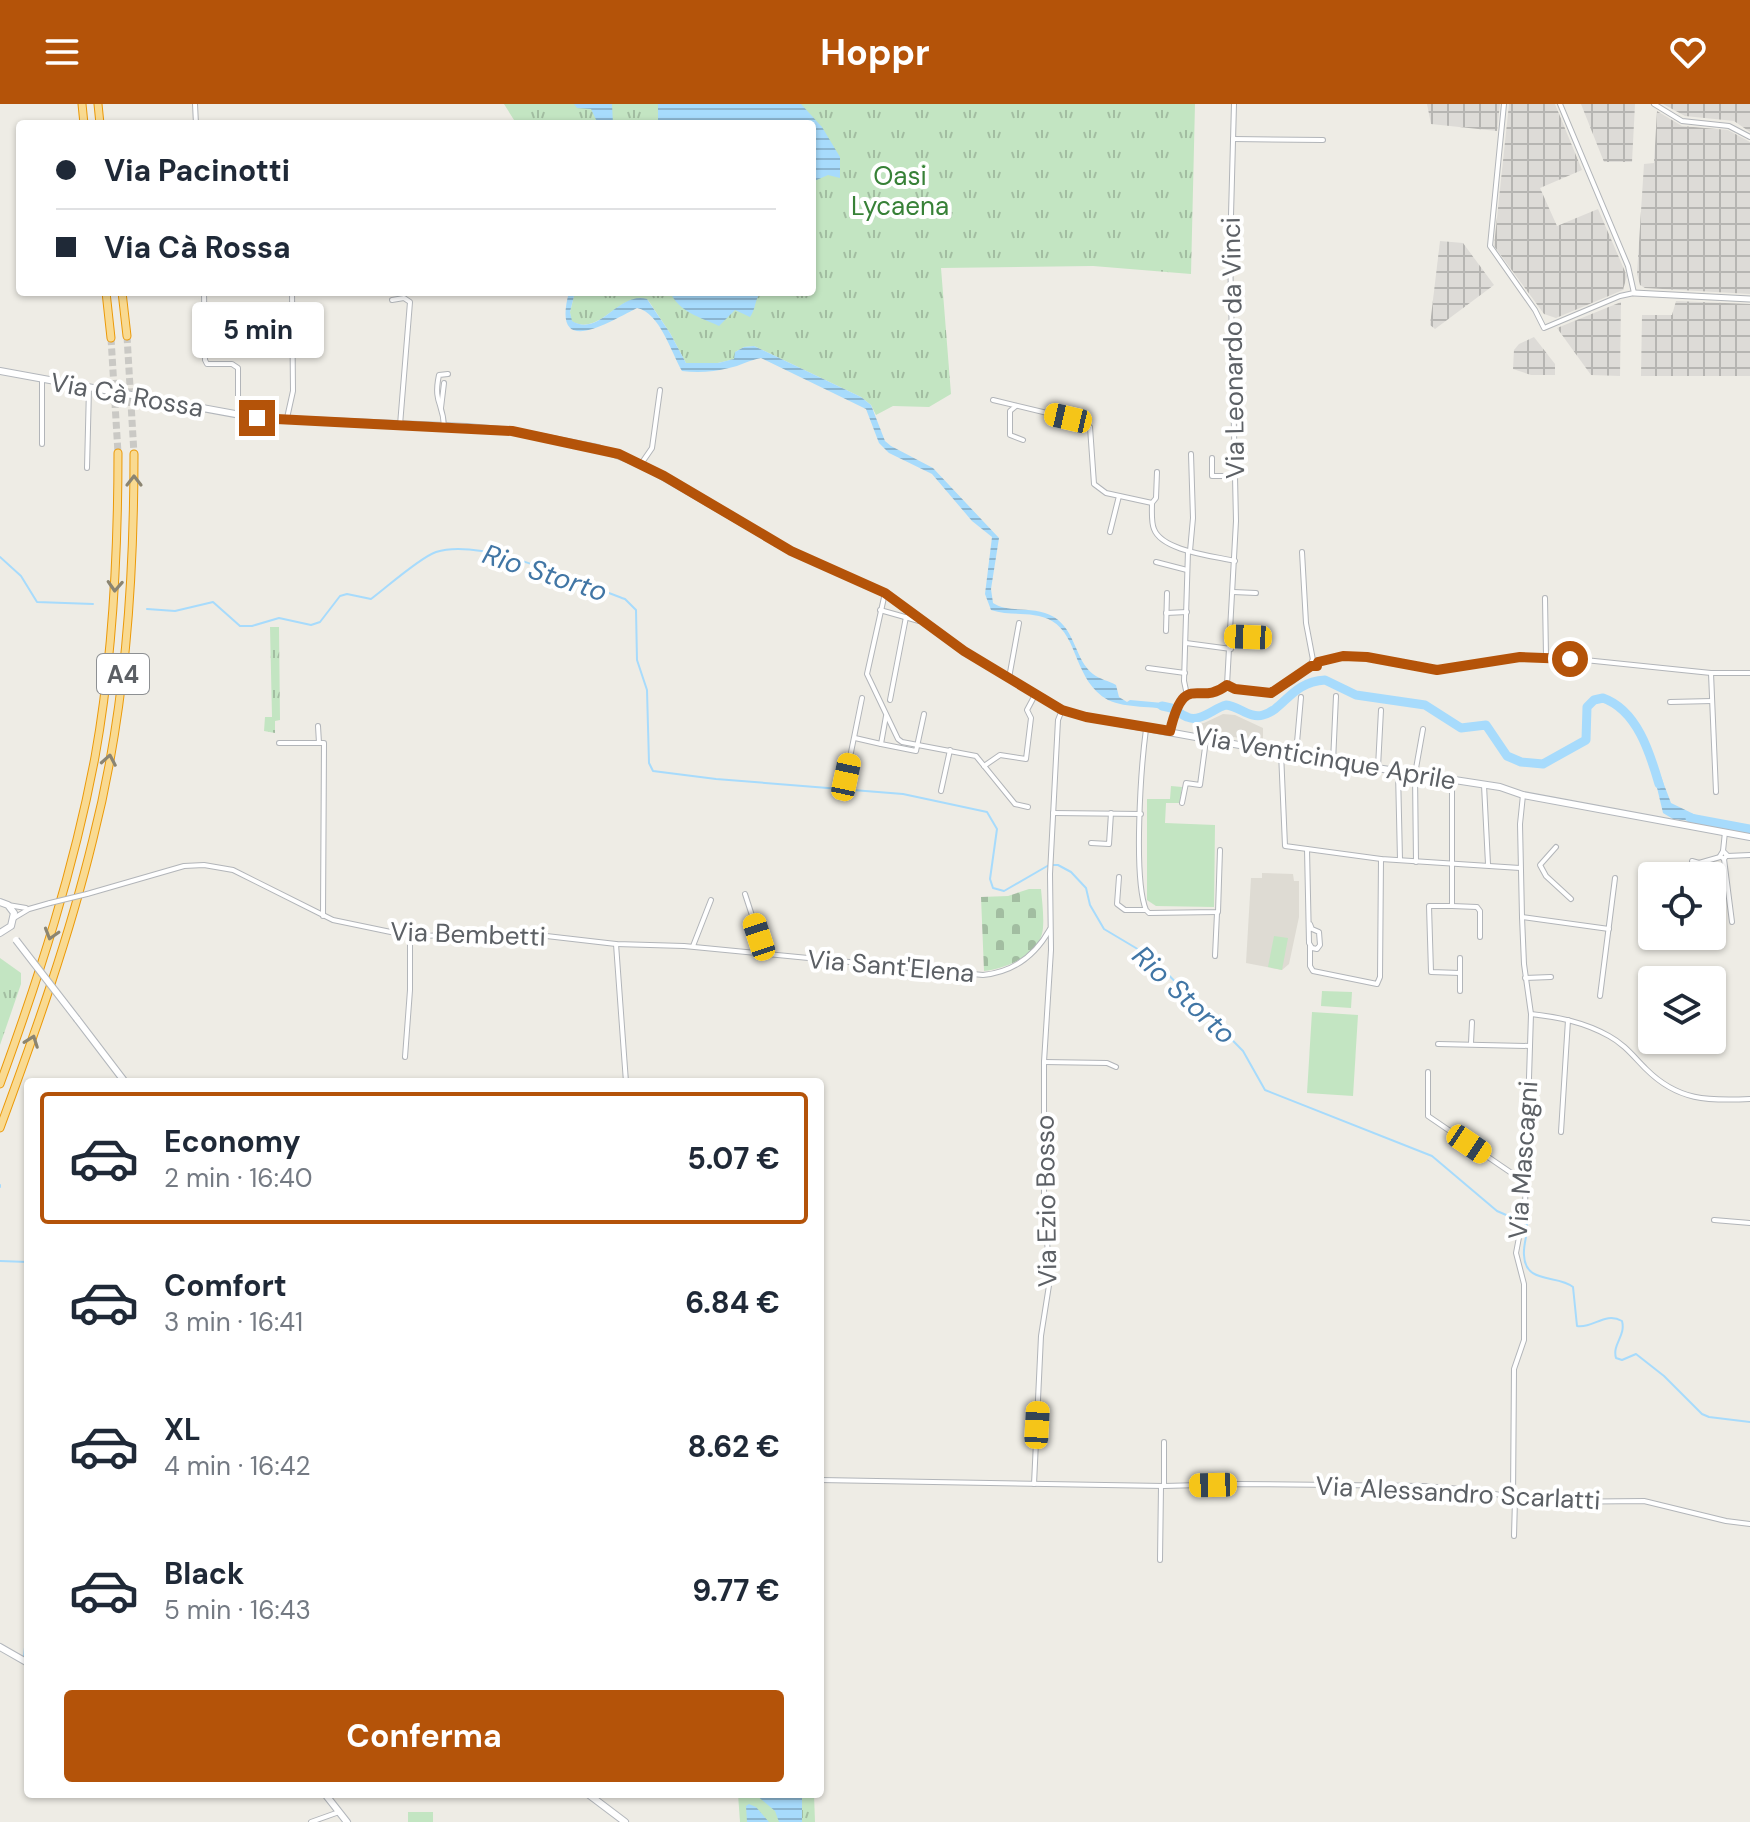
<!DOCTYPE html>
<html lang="it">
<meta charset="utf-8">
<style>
:root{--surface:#fff;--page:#f6f6f7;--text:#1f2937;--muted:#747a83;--line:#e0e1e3;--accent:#b45309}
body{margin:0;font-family:"DM Sans",sans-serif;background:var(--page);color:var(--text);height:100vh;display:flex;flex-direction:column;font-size:30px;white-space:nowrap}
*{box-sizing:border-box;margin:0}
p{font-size:26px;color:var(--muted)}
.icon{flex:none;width:44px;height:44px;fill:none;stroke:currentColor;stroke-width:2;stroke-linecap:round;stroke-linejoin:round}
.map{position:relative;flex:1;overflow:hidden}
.panel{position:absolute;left:24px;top:974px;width:800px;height:720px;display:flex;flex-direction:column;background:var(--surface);border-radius:8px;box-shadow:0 2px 6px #0004}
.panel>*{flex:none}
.hud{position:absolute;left:16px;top:16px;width:800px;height:176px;border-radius:8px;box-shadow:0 2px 6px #0004;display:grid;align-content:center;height:176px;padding:0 40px;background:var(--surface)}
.tools{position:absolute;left:1638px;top:758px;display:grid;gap:16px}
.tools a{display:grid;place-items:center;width:88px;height:88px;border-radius:8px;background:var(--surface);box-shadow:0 2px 6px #0004;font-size:40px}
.end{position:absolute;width:36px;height:36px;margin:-18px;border:10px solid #b45309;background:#fff;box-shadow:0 0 0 4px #fff}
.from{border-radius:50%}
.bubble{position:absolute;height:56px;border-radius:8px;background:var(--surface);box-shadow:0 2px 6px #0004;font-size:26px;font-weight:700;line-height:56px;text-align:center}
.car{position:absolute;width:24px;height:48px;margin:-24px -12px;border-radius:10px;box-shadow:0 0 6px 2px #0007;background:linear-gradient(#f5c518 24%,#345 0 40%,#f5c518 0 76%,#345 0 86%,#f5c518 0)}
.hud b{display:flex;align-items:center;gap:28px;height:76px;font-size:30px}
.hud b+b{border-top:2px solid var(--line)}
.hud i{width:20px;height:20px;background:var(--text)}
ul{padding:14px 0 0;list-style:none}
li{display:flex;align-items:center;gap:24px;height:132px;margin:0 16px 12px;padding:0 24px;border:4px solid transparent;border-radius:8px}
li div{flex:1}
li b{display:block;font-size:30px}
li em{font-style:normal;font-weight:700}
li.on{border-color:var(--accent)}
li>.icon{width:72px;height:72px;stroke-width:1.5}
.action{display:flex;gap:16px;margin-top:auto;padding:16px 40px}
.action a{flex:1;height:92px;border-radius:8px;background:var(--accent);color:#fff;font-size:32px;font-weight:700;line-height:92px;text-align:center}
header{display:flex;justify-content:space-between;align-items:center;height:104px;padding:0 40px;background:var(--accent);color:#fff;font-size:36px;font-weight:700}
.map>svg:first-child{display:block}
.industrial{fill:url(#industrial-grid)}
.education{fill:#dedbd3}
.cemetery{fill:url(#cemetery-stones)}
.park{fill:url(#park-tufts)}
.garden{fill:#c3e5c2}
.water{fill:url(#water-rules)}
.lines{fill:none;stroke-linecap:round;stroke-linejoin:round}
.stream{stroke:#a7dbfc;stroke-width:2}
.river{stroke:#a7dbfc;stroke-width:9}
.motorway-tunnel{stroke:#cac9c5;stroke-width:7;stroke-dasharray:7 3.5;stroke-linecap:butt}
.minor-casing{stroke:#b2b5b9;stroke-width:6}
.tertiary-casing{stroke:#b2b5b9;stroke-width:7}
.secondary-casing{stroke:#b3b7bc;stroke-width:8}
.motorway-casing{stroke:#eb9908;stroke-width:9}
.minor{stroke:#fff;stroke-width:4}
.tertiary{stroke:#fff;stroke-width:5}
.secondary{stroke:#fff;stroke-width:6}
.motorway{stroke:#f9da91;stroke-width:7}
.minor-bridge-casing{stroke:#b2b5b9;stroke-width:6;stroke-linecap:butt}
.secondary-bridge-casing{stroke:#b3b7bc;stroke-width:8;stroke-linecap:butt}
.minor-bridge{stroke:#fff;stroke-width:4}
.secondary-bridge{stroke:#fff;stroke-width:6}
.oneway{stroke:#8b8572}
.route{stroke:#b45309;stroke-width:10}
.labels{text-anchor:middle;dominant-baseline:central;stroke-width:8;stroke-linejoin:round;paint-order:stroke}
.shield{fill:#fff;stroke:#8d9093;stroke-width:2}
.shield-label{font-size:24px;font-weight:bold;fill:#5c6065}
.park-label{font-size:26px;fill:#378137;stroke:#fff}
.street-label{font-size:26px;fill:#5c6065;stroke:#fff}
.water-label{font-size:28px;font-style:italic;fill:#4176a5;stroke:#fff}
</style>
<header><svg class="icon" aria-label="menu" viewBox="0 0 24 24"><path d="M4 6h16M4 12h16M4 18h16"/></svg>Hoppr<svg class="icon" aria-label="heart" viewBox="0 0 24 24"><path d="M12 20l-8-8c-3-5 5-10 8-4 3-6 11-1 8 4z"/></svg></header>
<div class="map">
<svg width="1750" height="1718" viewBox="0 0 1750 1718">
<defs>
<pattern id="industrial-grid" width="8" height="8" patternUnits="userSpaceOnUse" patternTransform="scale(2)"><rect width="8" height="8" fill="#dddbd7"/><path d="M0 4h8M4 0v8" fill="none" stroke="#b6b5b2"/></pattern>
<pattern id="cemetery-stones" width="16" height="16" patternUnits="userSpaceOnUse" patternTransform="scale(2)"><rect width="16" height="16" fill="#c3e5c2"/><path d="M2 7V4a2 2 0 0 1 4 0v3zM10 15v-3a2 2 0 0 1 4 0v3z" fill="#a2bda1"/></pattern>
<pattern id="park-tufts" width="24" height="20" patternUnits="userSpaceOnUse" patternTransform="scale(2)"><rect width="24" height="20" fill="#c3e5c2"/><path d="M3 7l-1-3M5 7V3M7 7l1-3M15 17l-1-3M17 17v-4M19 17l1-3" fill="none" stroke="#a2bda1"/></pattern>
<pattern id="water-rules" width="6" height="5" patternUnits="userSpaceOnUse" patternTransform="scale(2)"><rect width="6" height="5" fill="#a7dbfc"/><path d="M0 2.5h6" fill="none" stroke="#8bb5d0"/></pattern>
</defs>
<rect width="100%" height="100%" fill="#eeece5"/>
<g class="industrial">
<polygon points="1427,0 1500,0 1497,27 1431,20"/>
<polygon points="1509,0 1555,0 1582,66 1540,84 1557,122 1598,105 1627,172 1623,186 1556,214 1544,210 1494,142"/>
<polygon points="1581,0 1635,0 1632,58 1604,58"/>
<polygon points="1663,0 1750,0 1750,28 1734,17 1685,12"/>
<polygon points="1657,7 1682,22 1728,26 1750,38 1750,190 1645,184 1640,181 1637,170 1644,60 1654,59"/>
<polygon points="1440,137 1463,139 1494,181 1435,225 1430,221"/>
<polygon points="1676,197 1750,200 1750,272 1641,272 1642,211 1672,211"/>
<polygon points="1621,198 1620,272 1591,271 1557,224"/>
<polygon points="1534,233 1555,260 1555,271 1531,271 1513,265 1514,246 1519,240"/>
</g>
<g class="education">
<polygon points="1223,610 1235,611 1263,624 1263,638 1193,626 1194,620 1204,619"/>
<polygon points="1262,769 1293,770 1294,777 1299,777 1299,813 1289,860 1282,866 1246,859 1251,774 1262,774"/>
</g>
<path class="cemetery" d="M1029 785H1041C1042 797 1044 811 1043 824 1041 851 1007 864 984 867L981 793 1008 792Z"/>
<g class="park">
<path d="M504 0H1195L1191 170 1093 162 941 164 951 290 929 303 893 302 876 311 871 301 861 293 754 242 744 243 735 248V255L718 259H686L670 229 648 196C618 187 600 234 571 217L570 208 575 188H812V20H523L514 16Z"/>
<polygon points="270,523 279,523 280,616 275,617 275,629 264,627 265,613 272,613"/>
<polygon points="1692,759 1700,765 1707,760 1709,772 1683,772 1684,762"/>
<polygon points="0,854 21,869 21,880 0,941"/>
<polygon points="738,1690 814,1690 815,1718 740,1718"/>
</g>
<g class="garden">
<polygon points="1171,682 1182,683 1180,699 1166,699 1165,719 1215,721 1214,803 1156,802 1147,796 1147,695 1170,695"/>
<polygon points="1274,832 1288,834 1282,866 1268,863"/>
<polygon points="1322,887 1352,888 1351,904 1321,902"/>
<polygon points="1312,908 1358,911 1353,992 1307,989"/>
<rect x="408" y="1708" width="25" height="10"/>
</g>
<g class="water">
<polygon points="574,0 612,0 613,20 598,20 591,5 577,4"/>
<polygon points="658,0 801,0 822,23 840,53 840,74 828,71 812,78 812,20 658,20"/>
<path d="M569 188H575L570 208 572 217C600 234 618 187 647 195L670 229 686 259H718L734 255 735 248 744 243 754 242 861 293 871 301 885 337 891 342 933 364 999 434 991 485 993 499C1010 510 1035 501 1054 513 1076 527 1075 556 1093 570 1099 575 1109 577 1116 581L1119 593 1127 598 1130 596 1174 600 1173 607C1152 601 1127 605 1108 596 1074 577 1079 533 1052 517 1033 506 1011 513 991 506L985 490 992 433 972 417 932 370 889 349 879 339 866 305 761 254C749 256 740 262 729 264 714 268 697 269 682 267 671 248 660 209 637 204 607 219 551 255 569 188Z"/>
<path d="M670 188H761C754 197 756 205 750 213L735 206 719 222C700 213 679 208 670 188Z"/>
<polygon points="1660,670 1671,699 1702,714 1702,718 1673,715 1663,709 1654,671"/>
<polygon points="755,1690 802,1690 802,1718 779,1718 775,1707"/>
<polygon points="749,1700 756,1703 769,1718 747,1718 746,1702"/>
</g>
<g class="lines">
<g class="stream">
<polyline points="0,453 21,472 37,498 93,500"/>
<path d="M147 505 175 507 213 498 240 522H252L279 514 311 521 320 518 340 492 347 490 371 495C386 484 419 454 436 448 483 433 577 478 625 495L636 506 637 556 647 586 649 659 653 667 716 675 903 690 987 708 997 725 990 775 993 784 1004 787 1049 761H1058L1071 768 1086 784 1090 801 1104 825 1151 853 1243 947 1265 986 1432 1052 1497 1107 1527 1120C1528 1130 1523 1141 1524 1151 1525 1181 1558 1170 1573 1183L1577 1222C1593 1225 1605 1207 1622 1217 1626 1232 1612 1240 1616 1254L1622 1256 1636 1250 1664 1272 1702 1310 1709 1313 1750 1318"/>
<polyline points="0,1081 0,1083"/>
<polyline points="0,1157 28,1158"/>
<polyline points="24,1552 28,1517"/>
</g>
<g class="river">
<path d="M1162 602C1180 605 1175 608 1187 613 1200 619 1214 604 1226 601 1239 602 1250 615 1263 611 1285 605 1291 578 1325 576L1356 591 1425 601 1461 624 1486 621 1507 652 1521 658 1543 660 1586 636 1587 603 1594 596 1603 594C1637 606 1650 649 1659 680"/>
<polyline points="1690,714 1750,725"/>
</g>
<g class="motorway-tunnel">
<polyline points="127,232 134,350"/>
<polyline points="111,234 118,349"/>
</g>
<g class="minor-casing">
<g id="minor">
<polyline points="195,0 196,20"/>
<polyline points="1504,0 1490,142 1535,206 1544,224 1620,192 1634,189 1628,162 1560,0"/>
<polyline points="1654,0 1682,17 1729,22 1750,33"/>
<polyline points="1233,35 1323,36"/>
<polyline points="204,188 205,256 207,260 232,260 238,264 238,310"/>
<polyline points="392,196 404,194 410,198 400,321"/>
<path d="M993 296 1068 314 1090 323 1094 380 1106 389 1152 399C1152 407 1151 418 1154 425 1162 447 1214 452 1235 457"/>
<polyline points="1016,302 1010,307 1010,331 1023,336"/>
<polyline points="441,304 444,279"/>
<polyline points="287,314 293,287 292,188"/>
<path d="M444 322C443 298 433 299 439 271L448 270"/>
<polyline points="42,340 42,275"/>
<polyline points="1212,354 1212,372 1235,372"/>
<polyline points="641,360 652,344 660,286"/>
<polyline points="87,364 89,284"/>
<polyline points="1152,399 1156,394 1157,368"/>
<polyline points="1110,428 1119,392"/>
<polyline points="1190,447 1193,414 1191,350"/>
<polyline points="1302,448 1306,519 1313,556"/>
<polyline points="1156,458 1187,466"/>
<polyline points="1233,488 1256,489"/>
<polyline points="885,489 867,570 898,635 902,638 976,652 1015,700 1028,703"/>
<polyline points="1545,494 1546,552"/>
<polyline points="880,506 919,517"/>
<polyline points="1166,509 1187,508"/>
<polyline points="1166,527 1167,489"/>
<polyline points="1231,533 1264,534"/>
<polyline points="1186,539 1231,545"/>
<polygon points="1317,556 1317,562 1311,562 1312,557"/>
<polyline points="1318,558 1343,552 1367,553 1437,566 1509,554 1546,552 1711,569 1750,569"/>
<polyline points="1148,564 1185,569"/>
<polyline points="1711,569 1716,688"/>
<polyline points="1009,574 1019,519"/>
<polyline points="1227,581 1236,417 1230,148 1234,0"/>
<polyline points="1187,591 1184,577 1188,447"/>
<polyline points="890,596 906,513"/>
<polyline points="1670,598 1712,597"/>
<polyline points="886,612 881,640 916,647 924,610"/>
<polyline points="318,622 319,639"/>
<path d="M1146 625C1141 663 1133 773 1146 806L1149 809 1218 808 1220 746"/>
<path d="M1170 627C1184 568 1198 604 1227 581 1259 597 1288 586 1311 562"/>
<polyline points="855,634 881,640"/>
<polyline points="279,639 324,639 323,812"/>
<polyline points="1281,648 1285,742 1381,755 1520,764"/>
<polyline points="1296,650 1301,593"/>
<polyline points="1333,658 1336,592"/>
<polyline points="984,662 1000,651 1026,655 1031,614 1027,606 1035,591"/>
<polyline points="1378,663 1381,606"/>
<polyline points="1398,668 1400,756"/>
<polyline points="846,673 862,594"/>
<polyline points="1452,676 1452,802 1429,802 1431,868 1460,869"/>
<polyline points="1484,681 1488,760"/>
<polyline points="941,687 950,646"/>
<polyline points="1182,699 1186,679 1200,681 1206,636"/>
<polyline points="1053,709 1141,710"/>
<polyline points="1091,739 1109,740 1111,709"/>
<polyline points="1556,743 1540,761 1546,772 1571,795"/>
<polyline points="1307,745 1309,839 1312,844 1317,845 1320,841 1319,828 1312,825 1310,820"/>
<polygon points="1723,747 1727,751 1724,755 1720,752"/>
<polyline points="1723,747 1725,728"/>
<polyline points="1727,752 1750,751"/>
<polyline points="1724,755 1732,818"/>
<polyline points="1692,757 1699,759 1720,753"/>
<polyline points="1416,758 1415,670 1423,625"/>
<polyline points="1119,773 1117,800 1125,806 1145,806"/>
<path d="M87 790 184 762 204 761 233 766 333 816 410 832 529 830 616 840 684 842 983 871C1014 868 1035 852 1050 825"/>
<polyline points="745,790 759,833 762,849"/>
<polyline points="8,801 26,804"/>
<polyline points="1452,802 1477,803 1480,807 1480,833"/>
<polyline points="1522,813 1609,825"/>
<polyline points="14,814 29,805 50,799"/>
<polyline points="616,840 626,978"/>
<polyline points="693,842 711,796"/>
<polyline points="1310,842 1310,862 1313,867 1377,880 1380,873 1381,755"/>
<polyline points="1215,852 1217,809"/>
<polyline points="1525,874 1551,873"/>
<polyline points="1460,887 1460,854"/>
<polyline points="1600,892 1615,774"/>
<path d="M1531 910C1558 913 1584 918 1609 932 1624 940 1634 953 1646 965 1678 997 1708 997 1750 995"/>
<polyline points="1471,939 1472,918"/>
<polyline points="1438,940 1530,942"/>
<polyline points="405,953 410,886 410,832"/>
<polyline points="1044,958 1107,959 1116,963"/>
<polyline points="1428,968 1428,1012 1510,1068 1526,1073"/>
<polyline points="1561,1028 1568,916"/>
<polyline points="1714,1116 1750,1119"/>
<polyline points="1164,1338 1164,1382"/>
<polyline points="820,1376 1164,1382 1238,1380 1423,1382 1462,1385 1548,1398 1644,1397 1726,1417 1750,1420"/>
<polyline points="1034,1380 1041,1232 1050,1175 1044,1099 1044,958 1051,846 1050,770 1058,616 1062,606"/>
<polyline points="1513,1394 1514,1265 1524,1236 1524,1180 1516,1149 1525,1102 1531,910 1524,860 1522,813 1520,720 1523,691"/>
<polyline points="1514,1432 1515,1395"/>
<polyline points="1160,1456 1161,1382"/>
<polyline points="311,1718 339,1708"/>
</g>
</g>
<g class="tertiary-casing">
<polyline id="tertiary" points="1634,189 1750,195"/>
</g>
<g class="secondary-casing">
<g id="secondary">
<polyline points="0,267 257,314 467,323 512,327 598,344 641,360 791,447 885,489 964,547 1063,606 1086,613 1299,652 1500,683 1523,691 1750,733"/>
<polyline points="0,798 8,801 14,809 11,822 0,829"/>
<polyline points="77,915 125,978"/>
<polyline points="0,1543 28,1559"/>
<polyline points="325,1690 347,1718"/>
<polyline points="588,1690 625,1718"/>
</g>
</g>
<g class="motorway-casing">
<g id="motorway">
<polyline points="82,0 84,20"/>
<polyline points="98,0 100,20"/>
<polyline points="106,188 111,234"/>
<polyline points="122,188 127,232"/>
<path d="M0 980C39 873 74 765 95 653 113 553 118 451 118 349"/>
<path d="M0 1024C35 929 69 834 93 735 125 609 134 479 134 350"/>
</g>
</g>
<use href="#minor" class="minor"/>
<use href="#tertiary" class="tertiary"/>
<use href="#secondary" class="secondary"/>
<use href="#motorway" class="motorway"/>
<g class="minor-bridge-casing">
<polyline id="minor-bridge" points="50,799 87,790"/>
</g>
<g class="secondary-bridge-casing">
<polyline id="secondary-bridge" points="16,836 77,915"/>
</g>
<use href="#minor-bridge" class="minor-bridge"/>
<use href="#secondary-bridge" class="secondary-bridge"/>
</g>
<defs><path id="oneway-chevron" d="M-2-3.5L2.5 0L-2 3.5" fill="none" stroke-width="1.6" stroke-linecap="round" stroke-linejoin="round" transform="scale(2)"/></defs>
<g class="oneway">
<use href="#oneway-chevron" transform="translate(134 377) rotate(-90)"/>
<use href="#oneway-chevron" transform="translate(115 482) rotate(93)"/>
<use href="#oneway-chevron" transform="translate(109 656) rotate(-80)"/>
<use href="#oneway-chevron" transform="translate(51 830) rotate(107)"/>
<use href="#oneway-chevron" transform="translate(32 937) rotate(-70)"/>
</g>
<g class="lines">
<path class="route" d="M257 314 512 327 619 350 664 372 791 447 885 489 964 547 1062 606 1086 613 1170 627C1185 565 1198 604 1227 581L1235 585 1271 589 1311 562H1317L1318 558 1343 552 1367 553 1437 566 1520 553 1570 555"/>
</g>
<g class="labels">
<rect class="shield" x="97" y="550" width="52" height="40" rx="6"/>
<g class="shield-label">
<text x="123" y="570">A4</text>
</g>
<g class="park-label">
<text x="900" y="72">Oasi<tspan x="900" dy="30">Lycaena</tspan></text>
</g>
<g class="street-label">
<text transform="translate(1233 244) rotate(-91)">Via Leonardo da Vinci</text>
<text transform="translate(127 291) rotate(10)">Via Cà Rossa</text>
<text transform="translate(1325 654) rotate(10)">Via Venticinque Aprile</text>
<text transform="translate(468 830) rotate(2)">Via Bembetti</text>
<text transform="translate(891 862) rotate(5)">Via Sant'Elena</text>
<text transform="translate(1523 1056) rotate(-86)">Via Mascagni</text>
<text transform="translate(1046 1097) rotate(-91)">Via Ezio Bosso</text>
<text transform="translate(1458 1389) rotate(3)">Via Alessandro Scarlatti</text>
</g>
<g class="water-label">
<text transform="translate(545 469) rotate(18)">Rio Storto</text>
<text transform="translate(1184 891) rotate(43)">Rio Storto</text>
</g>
</g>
</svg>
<div class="tools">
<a><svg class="icon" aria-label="locate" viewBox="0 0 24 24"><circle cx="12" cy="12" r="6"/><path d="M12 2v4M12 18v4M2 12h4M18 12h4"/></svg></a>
<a><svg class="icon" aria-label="layers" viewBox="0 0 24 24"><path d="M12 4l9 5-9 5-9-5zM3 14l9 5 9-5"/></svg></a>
</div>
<i class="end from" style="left:1570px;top:555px"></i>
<i class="end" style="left:257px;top:314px"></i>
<div class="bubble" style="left:192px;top:198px;width:132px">5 min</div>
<i class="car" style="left:1068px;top:314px;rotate:283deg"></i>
<i class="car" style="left:1248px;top:533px;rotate:272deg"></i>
<i class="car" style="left:846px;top:673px;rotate:12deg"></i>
<i class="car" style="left:759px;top:833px;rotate:342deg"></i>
<i class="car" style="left:1469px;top:1040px;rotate:124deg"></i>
<i class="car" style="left:1037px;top:1321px;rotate:3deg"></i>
<i class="car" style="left:1213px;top:1381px;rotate:269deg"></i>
<div class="hud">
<b><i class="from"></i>Via Pacinotti</b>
<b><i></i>Via Cà Rossa</b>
</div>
<section class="panel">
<ul>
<li class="on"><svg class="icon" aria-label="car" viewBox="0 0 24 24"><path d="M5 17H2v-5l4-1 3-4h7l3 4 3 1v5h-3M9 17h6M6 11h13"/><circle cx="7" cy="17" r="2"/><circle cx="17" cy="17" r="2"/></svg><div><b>Economy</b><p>2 min · 16:40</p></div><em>5.07 €</em></li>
<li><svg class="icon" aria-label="car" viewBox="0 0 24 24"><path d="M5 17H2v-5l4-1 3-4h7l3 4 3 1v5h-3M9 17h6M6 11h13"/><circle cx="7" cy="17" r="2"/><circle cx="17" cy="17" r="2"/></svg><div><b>Comfort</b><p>3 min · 16:41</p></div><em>6.84 €</em></li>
<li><svg class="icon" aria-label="car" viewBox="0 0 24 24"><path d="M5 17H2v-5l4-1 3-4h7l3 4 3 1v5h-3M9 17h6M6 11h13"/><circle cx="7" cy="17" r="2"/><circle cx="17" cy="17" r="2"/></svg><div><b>XL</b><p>4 min · 16:42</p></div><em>8.62 €</em></li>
<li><svg class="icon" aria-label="car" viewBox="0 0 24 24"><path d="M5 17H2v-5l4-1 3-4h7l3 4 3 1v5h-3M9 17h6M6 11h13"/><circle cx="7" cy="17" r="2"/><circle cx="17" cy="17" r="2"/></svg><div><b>Black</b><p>5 min · 16:43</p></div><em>9.77 €</em></li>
</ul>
<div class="action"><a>Conferma</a></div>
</section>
</div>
